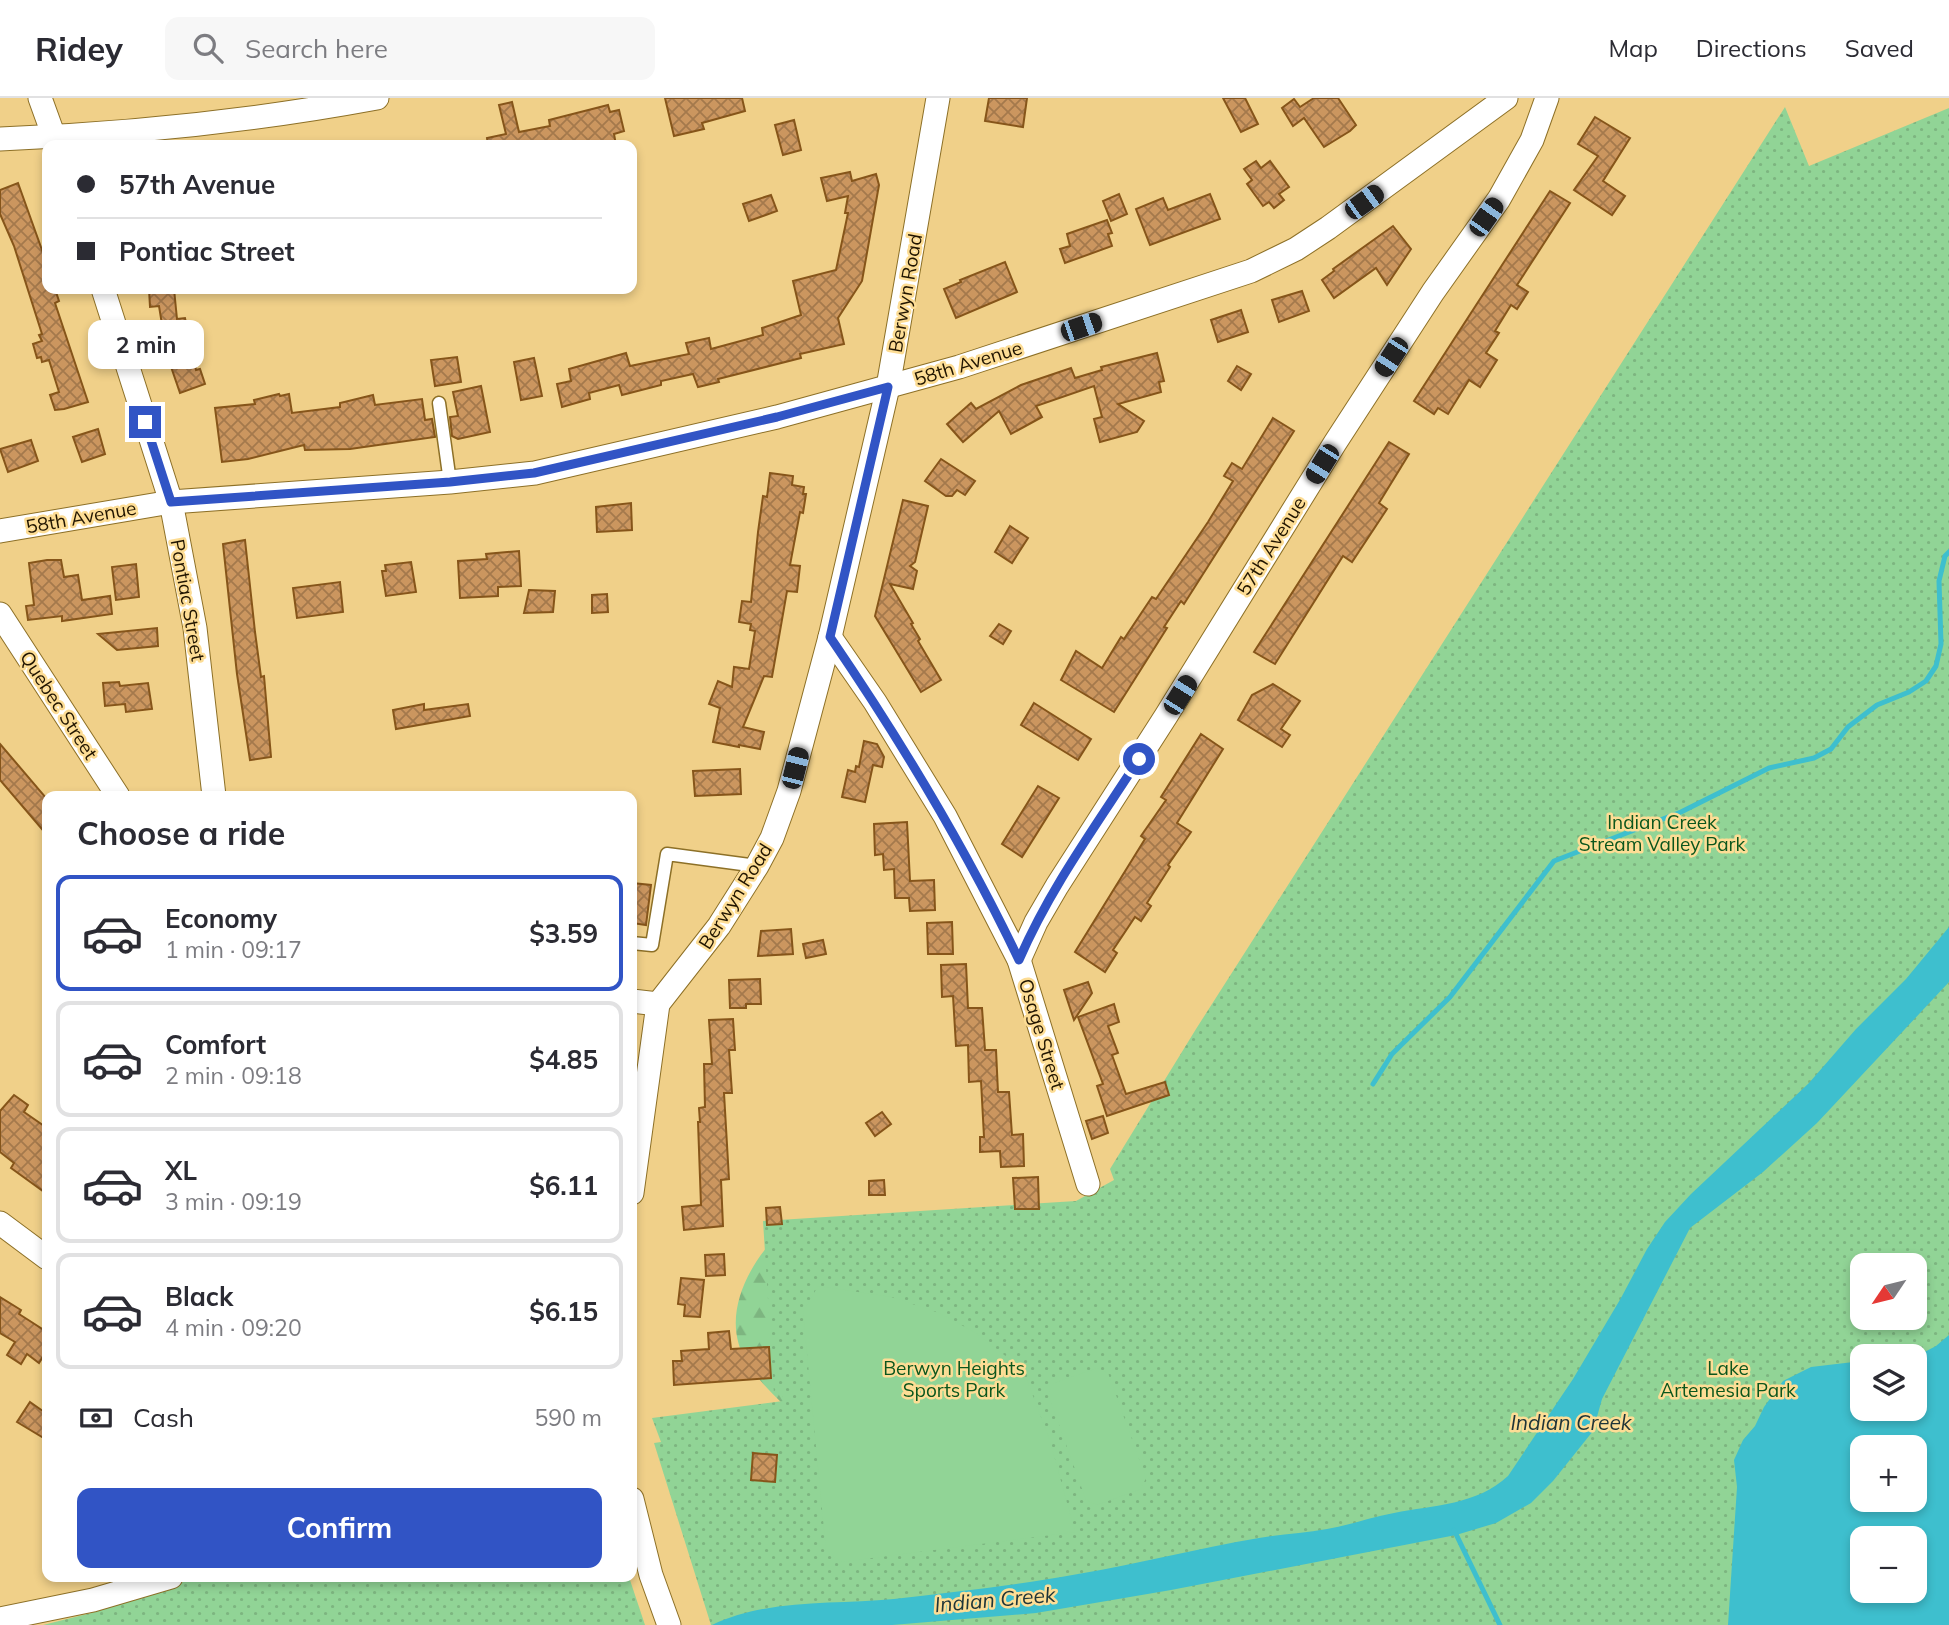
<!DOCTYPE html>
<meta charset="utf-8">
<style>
:root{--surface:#fff;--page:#f7f7f7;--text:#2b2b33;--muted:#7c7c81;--line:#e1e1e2;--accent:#3154c5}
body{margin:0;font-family:Mulish,sans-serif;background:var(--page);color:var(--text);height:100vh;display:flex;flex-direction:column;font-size:26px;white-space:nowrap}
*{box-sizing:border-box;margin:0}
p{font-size:23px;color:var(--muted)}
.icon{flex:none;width:38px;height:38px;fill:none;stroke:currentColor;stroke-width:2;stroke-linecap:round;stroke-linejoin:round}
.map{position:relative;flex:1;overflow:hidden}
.sheet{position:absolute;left:42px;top:693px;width:595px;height:791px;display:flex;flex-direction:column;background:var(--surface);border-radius:14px;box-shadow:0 4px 10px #0003}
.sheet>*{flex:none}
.hud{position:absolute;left:42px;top:42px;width:595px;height:154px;border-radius:14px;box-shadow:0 4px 10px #0003;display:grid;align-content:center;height:154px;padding:0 35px;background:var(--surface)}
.needle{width:46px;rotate:235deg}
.tools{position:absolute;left:1850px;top:1155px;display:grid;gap:14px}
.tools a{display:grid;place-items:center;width:77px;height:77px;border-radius:14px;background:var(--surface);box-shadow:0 4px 10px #0003;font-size:35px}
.end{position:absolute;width:32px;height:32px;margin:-16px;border:9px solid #3154c5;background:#fff;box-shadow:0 0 0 4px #fff}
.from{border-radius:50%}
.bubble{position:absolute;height:49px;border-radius:14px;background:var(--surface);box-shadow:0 4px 10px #0003;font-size:23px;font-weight:700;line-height:49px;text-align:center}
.car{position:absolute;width:21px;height:42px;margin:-21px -10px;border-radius:9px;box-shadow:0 0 5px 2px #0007;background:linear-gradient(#222 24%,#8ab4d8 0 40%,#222 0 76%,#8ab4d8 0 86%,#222 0)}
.hud b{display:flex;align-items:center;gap:24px;height:66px;font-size:26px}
.hud b+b{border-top:2px solid var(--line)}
.hud i{width:18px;height:18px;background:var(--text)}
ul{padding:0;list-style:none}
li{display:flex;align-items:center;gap:21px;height:116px;margin:0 14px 10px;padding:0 21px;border:4px solid var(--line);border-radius:14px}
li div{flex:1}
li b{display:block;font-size:26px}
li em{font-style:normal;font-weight:700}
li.selected{border-color:var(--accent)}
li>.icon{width:63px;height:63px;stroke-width:1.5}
h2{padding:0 35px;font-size:32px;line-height:84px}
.pay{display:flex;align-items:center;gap:18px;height:77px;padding:0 35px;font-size:26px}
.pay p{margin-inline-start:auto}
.primary-button{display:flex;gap:14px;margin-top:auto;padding:14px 35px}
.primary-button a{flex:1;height:80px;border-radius:14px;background:var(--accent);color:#fff;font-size:28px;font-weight:700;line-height:80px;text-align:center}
header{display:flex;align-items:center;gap:42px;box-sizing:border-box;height:98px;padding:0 35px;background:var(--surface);border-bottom:2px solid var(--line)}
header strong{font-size:33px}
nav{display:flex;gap:38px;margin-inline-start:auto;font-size:24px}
.search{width:490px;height:63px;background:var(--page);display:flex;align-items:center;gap:18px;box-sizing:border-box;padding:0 24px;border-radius:14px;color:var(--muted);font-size:26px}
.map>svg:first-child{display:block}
.forest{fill:url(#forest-firs)}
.park{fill:url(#park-dots);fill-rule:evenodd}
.pitch{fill:#91d496}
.water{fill:#3ebfce;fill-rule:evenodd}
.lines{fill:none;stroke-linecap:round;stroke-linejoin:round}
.stream{stroke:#3ebfce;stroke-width:5}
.building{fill:url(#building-cross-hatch);stroke:#86551a;stroke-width:2}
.service-casing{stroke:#8d7027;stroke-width:15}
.minor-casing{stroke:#8d7027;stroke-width:25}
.service{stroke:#fff;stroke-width:12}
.minor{stroke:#fff;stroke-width:23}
.route{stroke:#3154c5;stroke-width:9}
.labels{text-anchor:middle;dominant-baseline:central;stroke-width:5;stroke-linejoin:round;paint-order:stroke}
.street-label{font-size:19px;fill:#211500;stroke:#fddd95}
.park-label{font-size:19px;fill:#0b561d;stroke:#fddd95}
.water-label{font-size:21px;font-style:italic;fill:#1f3538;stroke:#fddd95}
</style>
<header>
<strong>Ridey</strong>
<div class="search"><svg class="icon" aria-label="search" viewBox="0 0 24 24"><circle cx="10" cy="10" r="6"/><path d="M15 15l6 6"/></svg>Search here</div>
<nav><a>Map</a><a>Directions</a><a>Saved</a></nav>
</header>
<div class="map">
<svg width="1949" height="1527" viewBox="0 0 1949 1527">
<defs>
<pattern id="forest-firs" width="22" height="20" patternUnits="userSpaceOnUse" patternTransform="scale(1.75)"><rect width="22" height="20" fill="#91d496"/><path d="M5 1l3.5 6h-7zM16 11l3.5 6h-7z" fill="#7db580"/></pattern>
<pattern id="park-dots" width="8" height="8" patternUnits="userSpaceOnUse" patternTransform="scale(1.75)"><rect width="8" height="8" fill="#91d496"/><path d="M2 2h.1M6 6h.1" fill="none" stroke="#7db580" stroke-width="1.8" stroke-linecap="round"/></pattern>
<pattern id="building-cross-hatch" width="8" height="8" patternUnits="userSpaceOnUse" patternTransform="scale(1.75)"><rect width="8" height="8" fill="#cb965f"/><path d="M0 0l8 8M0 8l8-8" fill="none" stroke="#a4794c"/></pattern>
</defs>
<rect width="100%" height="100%" fill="#f0d089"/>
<path class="forest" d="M772 1143 784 1307C771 1294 758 1282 748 1266 721 1225 743 1176 772 1143Z"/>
<g class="park">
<path d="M1785 9 1809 68 1949 10V1527H711L654 1345 661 1344 652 1320 783 1303 782 1296H774L763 1123 1076 1103 1114 1082 1110 1071 1196 931ZM1862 1167H1914V1220H1862ZM1862 1258H1914V1311H1862ZM1862 1349H1914V1402H1862ZM1862 1440H1914V1493H1862Z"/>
<polygon points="198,1479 629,1479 645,1527 43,1527 91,1515"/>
</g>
<g class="pitch">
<polygon points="818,1188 891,1199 939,1215 976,1235 1017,1267 1027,1282 1050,1343 1075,1434 841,1464 826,1452 803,1214"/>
<polygon points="1097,1270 1108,1275 1146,1380 1141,1391 1097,1407 1086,1402 1048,1296 1054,1285"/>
</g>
<g class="water">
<path d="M1949 829V884L1817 1025 1763 1074 1690 1130 1602 1301 1593 1333 1553 1383 1531 1405 1496 1425 1456 1437 1171 1492 1036 1515 892 1527H712C769 1500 834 1507 894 1501 955 1494 1018 1487 1078 1476 1139 1466 1198 1450 1259 1440 1282 1436 1305 1435 1327 1431 1350 1427 1372 1419 1394 1415 1434 1407 1477 1407 1508 1378L1573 1281 1621 1200 1647 1151 1665 1124 1691 1096 1809 985 1856 931 1906 881Z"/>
<path d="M1949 1237V1527H1728L1737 1389 1734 1362 1743 1342 1755 1328 1764 1309 1783 1283 1811 1269 1862 1263V1311H1914L1915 1259 1936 1248ZM1862 1349H1914V1402H1862ZM1862 1440H1914V1493H1862Z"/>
</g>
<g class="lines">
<g class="stream">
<polyline points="1373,986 1392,956 1450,899 1554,763 1681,714 1769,670 1814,660 1831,651 1848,629 1877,607 1909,594 1926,583 1936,568 1941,546 1939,483 1945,458 1949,454"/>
<polyline points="1454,1432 1500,1527"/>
</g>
</g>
<g class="building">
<polygon points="665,0 742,0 745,13 702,25 704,31 674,38"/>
<polygon points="989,0 1027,0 1023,29 985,23"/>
<polygon points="1223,0 1245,0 1258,26 1241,34"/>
<polygon points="1314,0 1338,0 1356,27 1350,33 1324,49 1304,20 1293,28 1282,10 1294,1 1300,9"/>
<polygon points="512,4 519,34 550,28 549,22 608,7 610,14 619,12 624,33 614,36 616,47 488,47 487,40 506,36 499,7"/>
<polygon points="1595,19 1630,40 1603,83 1625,98 1612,117 1574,92 1598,58 1578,46"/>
<polygon points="794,22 801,52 783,57 775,27"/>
<polygon points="1256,63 1261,70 1270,63 1289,89 1279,96 1284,102 1274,110 1269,104 1263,108 1247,86 1252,82 1244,71"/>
<polygon points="850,74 852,83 876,76 879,87 862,183 838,220 844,246 800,256 801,260 718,281 719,284 698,289 693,276 661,283 661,287 622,297 619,287 589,295 590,301 562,309 557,286 571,283 569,271 626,255 630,268 689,256 686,245 709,240 711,251 763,237 762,230 801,217 793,183 836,172 848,115 845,115 848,98 827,103 821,80"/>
<polygon points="18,85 47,166 47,191 55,191 59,203 55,205 88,304 64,311 55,312 50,297 59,294 49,262 42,264 41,259 37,260 33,246 42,243 39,237 42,236 14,148 0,116 0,92"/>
<polygon points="1550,93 1570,105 1517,187 1528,194 1517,211 1511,207 1495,233 1499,235 1486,255 1497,262 1480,289 1469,282 1448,316 1438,310 1434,316 1414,303"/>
<polygon points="1119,96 1127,116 1111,123 1103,103"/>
<polygon points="1210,96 1220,121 1150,147 1136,111 1163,100 1168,112"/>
<polygon points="771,97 777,113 749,123 743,106"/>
<polygon points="1107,122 1112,135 1108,136 1112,148 1065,165 1060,151 1070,148 1067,136"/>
<polygon points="1393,128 1411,151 1387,187 1376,170 1334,200 1322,182 1334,173 1333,171"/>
<polygon points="1005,164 1017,194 956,220 944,191 961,184 960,182"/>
<polygon points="149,191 174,191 177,221 185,220 196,272 200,271 205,286 180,295 167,257 159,208 150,209"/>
<polygon points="1302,193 1309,213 1279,224 1272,202"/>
<polygon points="1241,212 1248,234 1218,244 1211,222"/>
<polygon points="1157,255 1164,283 1159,284 1161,294 1118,306 1144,323 1137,334 1100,344 1094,321 1102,319 1094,288 1036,308 1042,319 1011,336 999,313 963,344 947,326 971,305 976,311 1021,287 1071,270 1075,280 1102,272 1101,269"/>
<polygon points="457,259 461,284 435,288 431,262"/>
<polygon points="534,260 542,298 521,302 514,264"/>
<polygon points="1237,268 1251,276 1241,292 1228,283"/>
<polygon points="481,288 490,334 458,341 452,338 450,319 458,318 453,294"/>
<polygon points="279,296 280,298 289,296 292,315 340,309 340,305 373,297 375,307 422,301 425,322 432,321 435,339 350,351 305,352 304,347 248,361 222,364 215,310 255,306 254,302"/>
<polygon points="1273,320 1294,333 1184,506 1181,503 1164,529 1167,530 1114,614 1061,582 1076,553 1102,570 1121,539 1124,541 1152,499 1156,501 1208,424 1233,383 1224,378 1232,365 1242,371"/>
<polygon points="98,331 105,356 82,364 73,339"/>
<polygon points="31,342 38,363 8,374 0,351"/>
<polygon points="1389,344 1409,356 1379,405 1387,411 1352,464 1343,458 1275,566 1254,554"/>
<polygon points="941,361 975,383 965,397 957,392 952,398 946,398 925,383"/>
<polygon points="770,375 793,378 792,387 804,389 803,396 806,396 803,415 800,414 790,467 800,468 797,494 787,493 772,579 764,578 743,629 764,634 760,651 739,647 739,649 713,644 720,610 709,606 718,583 732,589 734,569 749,571 755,533 750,532 751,526 739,524 742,503 751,504 758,434 763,398 767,399"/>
<polygon points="903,402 928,408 915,464 910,468 917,473 913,491 890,486 913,525 911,526 920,541 918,543 941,582 921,594 875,518"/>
<polygon points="631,405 632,432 597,434 596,409"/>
<polygon points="1010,428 1028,440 1012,465 995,454"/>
<polygon points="245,442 255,534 261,579 264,578 271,659 250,662 237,576 223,446"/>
<polygon points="519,453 521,488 498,489 498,498 460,500 458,463 487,461 486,456"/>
<polygon points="47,462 61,462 64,479 78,477 82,502 110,498 112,516 62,523 62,518 28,522 26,508 34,507 29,465"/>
<polygon points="411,464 416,494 386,498 382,473 386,473 385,467"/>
<polygon points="136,466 139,499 116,502 112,469"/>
<polygon points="340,484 343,514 297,520 293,490"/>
<polygon points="529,492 555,493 553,514 524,515"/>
<polygon points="607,496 608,514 592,515 592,497"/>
<polygon points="999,526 1011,533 1003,546 990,538"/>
<polygon points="157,530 158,548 117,552 98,536"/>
<polygon points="119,584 120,588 148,585 152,611 126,614 125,606 105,608 103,585"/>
<polygon points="1273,586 1300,603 1281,631 1290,637 1282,649 1238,622 1252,597"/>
<polygon points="1034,605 1091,641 1078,662 1021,627"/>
<polygon points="424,606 424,612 468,606 470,618 396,631 393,612"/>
<polygon points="1201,636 1223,651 1177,725 1191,734 1168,767 1170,769 1147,805 1151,808 1141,823 1135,819 1113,852 1117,855 1105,874 1075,854 1145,741 1141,738 1166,702 1161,699"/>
<polygon points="864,643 877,646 884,659 882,669 873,667 865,704 842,699 848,672 855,674 856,668 859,669"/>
<polygon points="0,646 47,701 47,737 0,682"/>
<polygon points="740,671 741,696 695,698 693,673"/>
<polygon points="1038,688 1059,700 1022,759 1002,746"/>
<polygon points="907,724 910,783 934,782 935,812 910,813 909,800 895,800 894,771 884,772 883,756 875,757 874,726"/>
<polygon points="632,785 651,787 646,827 632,825"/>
<polygon points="952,824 953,856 928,856 927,825"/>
<polygon points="791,831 793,856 758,858 761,833"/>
<polygon points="823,842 826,856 806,860 803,846"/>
<polygon points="966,866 968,910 982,910 985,952 996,952 998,994 1009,994 1012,1037 1023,1036 1024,1068 1001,1069 1000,1053 980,1054 980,1039 984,1039 981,983 969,984 968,947 956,948 953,898 942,899 941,867"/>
<polygon points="760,881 761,906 746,906 746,910 730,910 729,882"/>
<polygon points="1088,884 1092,895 1074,922 1064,892"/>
<polygon points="1114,906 1119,924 1108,928 1118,955 1112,957 1126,996 1165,984 1169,997 1107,1018 1097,988 1103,986 1078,919"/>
<polygon points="733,921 735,952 729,952 732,995 724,995 729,1081 721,1082 723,1128 684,1132 682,1109 701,1107 698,1024 700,1024 699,1010 705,1009 704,966 712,966 709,922"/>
<polygon points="14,997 28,1007 24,1014 47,1030 47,1096 11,1070 14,1065 0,1054 0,1013"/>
<polygon points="882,1014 891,1026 875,1038 866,1025"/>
<polygon points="1103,1018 1108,1035 1092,1041 1086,1023"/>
<polygon points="1038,1079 1039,1111 1015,1111 1013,1080"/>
<polygon points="884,1082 885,1097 869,1097 869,1083"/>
<polygon points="780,1109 782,1126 767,1127 766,1110"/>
<polygon points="724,1156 725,1177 706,1178 705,1157"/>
<polygon points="681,1180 704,1182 700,1219 684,1218 685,1207 678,1206"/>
<polygon points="0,1199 21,1212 19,1216 47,1234 47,1252 39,1265 27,1256 21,1266 7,1257 15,1244 0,1235"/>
<polygon points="729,1233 731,1251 769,1249 771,1280 674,1287 673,1263 682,1263 681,1253 709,1251 708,1235"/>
<polygon points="30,1304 47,1316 47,1342 17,1324"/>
<polygon points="753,1355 777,1357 775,1384 751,1382"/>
</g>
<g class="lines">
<g class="service-casing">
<g id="service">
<polyline points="439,305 450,384"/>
<polyline points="632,845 652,847 667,756 757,768"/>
</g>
</g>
<g class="minor-casing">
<g id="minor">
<polyline points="40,0 57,47"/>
<path d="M0 41C126 36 253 23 377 0"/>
<polyline points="103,191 171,404 195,530 214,698"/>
<polyline points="0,433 171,404 450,384 535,375 777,319 959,269 1251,173 1296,151 1328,130 1506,0"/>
<polyline points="0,516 118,698"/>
<polyline points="830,539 875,604 945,718 1019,862 1088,1086"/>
<polyline points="1019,862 1036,824 1057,788 1166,618 1335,345 1433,194 1499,101 1532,42 1547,0"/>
<polyline points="632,903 658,906"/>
<polyline points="632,1095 658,906 719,828 757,768 772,740 789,693 830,539 888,289 938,0"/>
<polyline points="0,1125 47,1160"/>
<polyline points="632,1401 651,1477 669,1527"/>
<polyline points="0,1521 93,1502 171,1479"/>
</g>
</g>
<use href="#service" class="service"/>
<use href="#minor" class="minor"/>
</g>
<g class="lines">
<path class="route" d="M145 324 171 404 450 384 534 375 777 319 888 289 830 539C901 643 965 749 1019 862 1050 790 1097 726 1139 661"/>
</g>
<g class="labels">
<g class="street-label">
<text transform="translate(905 195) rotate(-80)">Berwyn Road</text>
<text transform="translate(968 265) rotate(-17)">58th Avenue</text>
<text transform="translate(81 419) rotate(-10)">58th Avenue</text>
<text transform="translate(1271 448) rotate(-58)">57th Avenue</text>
<text transform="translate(188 502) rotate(80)">Pontiac Street</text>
<text transform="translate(59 607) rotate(57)">Quebec Street</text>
<text transform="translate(735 798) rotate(-58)">Berwyn Road</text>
<text transform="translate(1042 936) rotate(73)">Osage Street</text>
</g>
<g class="park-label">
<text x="1662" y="724">Indian Creek<tspan x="1662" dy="22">Stream Valley Park</tspan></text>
<text x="954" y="1270">Berwyn Heights<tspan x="954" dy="22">Sports Park</tspan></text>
<text x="1728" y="1270">Lake<tspan x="1728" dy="22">Artemesia Park</tspan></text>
</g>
<g class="water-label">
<text x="1571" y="1324">Indian Creek</text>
<text transform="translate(995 1501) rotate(-5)">Indian Creek</text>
</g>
</g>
</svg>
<div class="tools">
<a><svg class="needle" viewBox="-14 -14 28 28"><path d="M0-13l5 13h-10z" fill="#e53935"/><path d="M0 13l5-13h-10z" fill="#7c7c81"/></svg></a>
<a><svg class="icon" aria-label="layers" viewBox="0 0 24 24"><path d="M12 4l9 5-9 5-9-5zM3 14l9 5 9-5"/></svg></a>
<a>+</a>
<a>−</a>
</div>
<i class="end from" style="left:1139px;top:661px"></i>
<i class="end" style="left:145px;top:324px"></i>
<div class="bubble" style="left:88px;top:222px;width:116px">2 min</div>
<i class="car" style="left:1364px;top:104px;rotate:54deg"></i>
<i class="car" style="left:1486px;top:119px;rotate:35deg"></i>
<i class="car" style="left:1081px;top:229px;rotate:71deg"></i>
<i class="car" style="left:1391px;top:259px;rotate:213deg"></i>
<i class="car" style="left:1322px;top:366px;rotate:212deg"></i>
<i class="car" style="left:1180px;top:597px;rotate:32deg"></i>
<i class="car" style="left:795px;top:670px;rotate:14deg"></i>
<div class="hud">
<b><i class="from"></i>57th Avenue</b>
<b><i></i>Pontiac Street</b>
</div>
<section class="sheet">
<h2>Choose a ride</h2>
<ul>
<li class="selected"><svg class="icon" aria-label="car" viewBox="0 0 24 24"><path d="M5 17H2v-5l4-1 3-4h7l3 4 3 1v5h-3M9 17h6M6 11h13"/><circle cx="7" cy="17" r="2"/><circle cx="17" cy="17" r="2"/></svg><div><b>Economy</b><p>1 min · 09:17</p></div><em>$3.59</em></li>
<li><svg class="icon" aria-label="car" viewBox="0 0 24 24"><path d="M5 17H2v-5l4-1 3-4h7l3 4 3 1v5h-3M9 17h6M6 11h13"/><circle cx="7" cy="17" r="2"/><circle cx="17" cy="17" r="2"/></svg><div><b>Comfort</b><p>2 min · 09:18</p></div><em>$4.85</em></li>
<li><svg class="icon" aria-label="car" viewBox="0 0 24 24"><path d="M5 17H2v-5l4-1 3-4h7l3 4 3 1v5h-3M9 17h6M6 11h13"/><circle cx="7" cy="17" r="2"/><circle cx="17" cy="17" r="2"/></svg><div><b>XL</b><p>3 min · 09:19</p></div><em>$6.11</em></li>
<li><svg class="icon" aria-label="car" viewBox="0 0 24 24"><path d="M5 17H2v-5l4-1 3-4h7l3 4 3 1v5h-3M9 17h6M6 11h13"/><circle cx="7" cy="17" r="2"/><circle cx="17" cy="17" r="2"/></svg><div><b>Black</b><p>4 min · 09:20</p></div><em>$6.15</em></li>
</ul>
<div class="pay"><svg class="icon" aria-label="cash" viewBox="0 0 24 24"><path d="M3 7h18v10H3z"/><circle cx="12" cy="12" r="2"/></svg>Cash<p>590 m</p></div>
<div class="primary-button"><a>Confirm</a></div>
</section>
</div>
